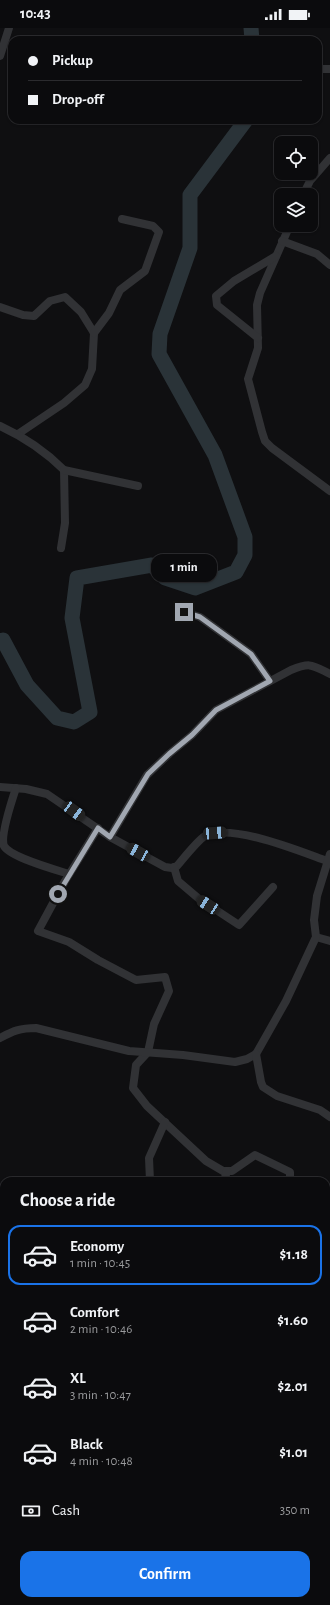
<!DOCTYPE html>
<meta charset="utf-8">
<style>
:root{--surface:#0b0b0d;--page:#141416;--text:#f1f3f6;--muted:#9a9b9d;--line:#2b2b2e;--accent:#1a73e8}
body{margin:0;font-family:"Alegreya Sans",sans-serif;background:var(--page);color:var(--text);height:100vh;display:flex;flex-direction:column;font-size:15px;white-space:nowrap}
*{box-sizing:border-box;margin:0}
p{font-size:13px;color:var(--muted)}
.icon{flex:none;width:22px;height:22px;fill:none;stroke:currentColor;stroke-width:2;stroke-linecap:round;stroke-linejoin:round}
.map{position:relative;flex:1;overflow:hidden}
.details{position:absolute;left:0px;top:1149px;width:330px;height:428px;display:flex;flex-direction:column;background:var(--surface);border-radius:12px 12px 0 0;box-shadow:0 1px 3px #0004,0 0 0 1px var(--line)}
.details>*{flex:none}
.top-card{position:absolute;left:8px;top:8px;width:314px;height:88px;border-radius:12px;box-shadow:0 1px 3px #0004,0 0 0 1px var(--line);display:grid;align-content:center;height:88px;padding:0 20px;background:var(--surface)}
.fabs{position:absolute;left:274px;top:108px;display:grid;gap:8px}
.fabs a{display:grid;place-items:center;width:44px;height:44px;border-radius:8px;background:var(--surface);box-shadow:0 1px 3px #0004,0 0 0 1px var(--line);font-size:20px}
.end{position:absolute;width:18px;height:18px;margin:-9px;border:5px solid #a1a7b1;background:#111;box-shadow:0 0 0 2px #111}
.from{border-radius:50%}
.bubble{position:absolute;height:28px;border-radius:12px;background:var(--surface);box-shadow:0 1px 3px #0004,0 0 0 1px var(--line);font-size:13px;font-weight:600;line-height:28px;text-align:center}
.car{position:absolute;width:12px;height:24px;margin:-12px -6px;border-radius:5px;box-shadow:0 0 3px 1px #0007;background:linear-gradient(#222 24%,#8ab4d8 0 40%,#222 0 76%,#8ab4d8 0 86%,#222 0)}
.top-card b{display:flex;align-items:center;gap:14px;height:38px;font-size:15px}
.top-card b+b{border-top:1px solid var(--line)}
.top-card i{width:10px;height:10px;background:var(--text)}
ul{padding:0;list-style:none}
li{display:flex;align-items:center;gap:12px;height:60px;margin:0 8px 6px;padding:0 12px;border:2px solid transparent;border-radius:12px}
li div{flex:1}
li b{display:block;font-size:15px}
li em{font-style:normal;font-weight:600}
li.selected{border-color:var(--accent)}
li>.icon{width:36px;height:36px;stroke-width:1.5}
h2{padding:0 20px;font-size:18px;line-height:48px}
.pay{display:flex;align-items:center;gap:10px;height:44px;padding:0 20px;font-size:15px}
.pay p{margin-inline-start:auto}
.primary-button{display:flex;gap:8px;margin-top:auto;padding:8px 20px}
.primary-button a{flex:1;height:46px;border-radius:12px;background:var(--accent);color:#fff;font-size:16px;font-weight:600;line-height:46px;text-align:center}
.status{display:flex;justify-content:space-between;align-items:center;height:28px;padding:0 20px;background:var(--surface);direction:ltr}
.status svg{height:11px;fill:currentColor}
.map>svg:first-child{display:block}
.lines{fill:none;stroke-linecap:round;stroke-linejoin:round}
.river{stroke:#2a3338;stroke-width:15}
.street{stroke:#313235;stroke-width:8}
.route{stroke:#a1a7b1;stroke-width:5}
</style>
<div class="status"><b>10:43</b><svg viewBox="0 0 49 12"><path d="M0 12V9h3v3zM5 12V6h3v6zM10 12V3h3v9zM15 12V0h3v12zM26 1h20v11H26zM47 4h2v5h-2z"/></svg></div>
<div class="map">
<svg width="330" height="1577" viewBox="0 0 330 1577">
<rect width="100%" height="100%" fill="#0f0f11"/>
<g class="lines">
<g class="river">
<polyline points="251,0 252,12"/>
<polyline points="0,613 3,612 27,657 57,690 74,694 90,684 72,590 77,550 152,537 165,550 195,560 236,544 245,527 245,509 215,427 159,326 160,306 190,220 190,167 246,92"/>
</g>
<g class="street">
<polyline points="0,28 9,0"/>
<polyline points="318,41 330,41"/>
<polyline points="303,167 310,153 330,130"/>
<polyline points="290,197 260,265 257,277 258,320 248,351 262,404 265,413 272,420 330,463"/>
<polyline points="282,213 317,226 330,237"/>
<polyline points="0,279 23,287 34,288 50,273 65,269 81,284 94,305 92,341 85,357 64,375 18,406"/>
<polyline points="94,305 109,285 120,262 145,243 159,204 153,198 122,191"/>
<polyline points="258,310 217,277 216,268 234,253 276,228"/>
<path d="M0 398C24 409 45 423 64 442L65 495 61 520"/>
<polyline points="64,442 138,458"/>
<polyline points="184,584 200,589 251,626 270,653"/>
<path d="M0 759 26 761 47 766 110 809 165 839 172 840 177 838C183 831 198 812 205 808 232 795 299 823 327 833"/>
<path d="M16 760C12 772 0 808 4 818 10 829 56 842 69 846"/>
<polyline points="98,800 65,853 38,903 69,914 98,932 136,952 165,949 169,963 154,996 148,1024 136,1037 133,1060 147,1078 206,1133 223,1143 232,1143 255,1127 290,1144 290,1153"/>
<path d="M110 809 147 747 169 726 192 707 216 682 291 642C311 634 312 637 330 646"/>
<polyline points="174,839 178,853 198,870 239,897 273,859"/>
<polyline points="316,909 330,913"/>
<path d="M0 1010C13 1003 20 1000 36 1000L129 1023 183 1027 235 1034 247 1031 256 1026 286 973 316 909 314 892 317 868 330 826"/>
<polyline points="256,1026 261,1054 263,1059 277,1068 320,1082 330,1089"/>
<polyline points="150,1153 149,1130 165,1094"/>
<polyline points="224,1153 227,1143"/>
<polyline points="326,1233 330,1245"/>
<polyline points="326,1338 330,1340"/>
<polyline points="326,1559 330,1558"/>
<polyline points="19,1577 21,1573"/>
</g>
</g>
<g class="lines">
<polyline class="route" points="58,866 98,800 110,809 148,746 169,726 192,707 216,682 270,653 251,626 200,589 184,584"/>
</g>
</svg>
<div class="fabs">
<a><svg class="icon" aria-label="locate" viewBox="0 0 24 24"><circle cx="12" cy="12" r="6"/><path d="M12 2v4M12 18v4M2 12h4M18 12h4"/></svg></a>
<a><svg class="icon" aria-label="layers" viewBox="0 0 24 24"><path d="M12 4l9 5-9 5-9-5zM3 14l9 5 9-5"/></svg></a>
</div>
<i class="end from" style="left:58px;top:866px"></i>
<i class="end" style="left:184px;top:584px"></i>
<div class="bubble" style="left:151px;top:526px;width:66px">1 min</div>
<i class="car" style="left:74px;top:783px;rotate:126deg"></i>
<i class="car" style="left:215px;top:805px;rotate:86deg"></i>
<i class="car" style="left:138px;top:824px;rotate:299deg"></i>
<i class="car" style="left:208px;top:877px;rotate:303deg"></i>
<div class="top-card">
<b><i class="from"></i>Pickup</b>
<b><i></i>Drop-off</b>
</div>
<section class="details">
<h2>Choose a ride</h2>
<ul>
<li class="selected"><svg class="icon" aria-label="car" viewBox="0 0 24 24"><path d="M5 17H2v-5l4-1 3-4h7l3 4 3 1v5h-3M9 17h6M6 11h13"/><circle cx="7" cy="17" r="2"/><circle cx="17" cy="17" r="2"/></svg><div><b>Economy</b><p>1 min · 10:45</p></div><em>$1.18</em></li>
<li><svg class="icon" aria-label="car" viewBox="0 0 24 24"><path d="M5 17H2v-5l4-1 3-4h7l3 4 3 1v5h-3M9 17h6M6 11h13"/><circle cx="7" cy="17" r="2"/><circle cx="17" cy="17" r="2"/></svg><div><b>Comfort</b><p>2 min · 10:46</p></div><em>$1.60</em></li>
<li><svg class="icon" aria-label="car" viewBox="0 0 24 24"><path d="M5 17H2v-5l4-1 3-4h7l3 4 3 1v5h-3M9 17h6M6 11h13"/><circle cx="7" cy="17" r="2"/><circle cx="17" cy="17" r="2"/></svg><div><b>XL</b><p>3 min · 10:47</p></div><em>$2.01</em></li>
<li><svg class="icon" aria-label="car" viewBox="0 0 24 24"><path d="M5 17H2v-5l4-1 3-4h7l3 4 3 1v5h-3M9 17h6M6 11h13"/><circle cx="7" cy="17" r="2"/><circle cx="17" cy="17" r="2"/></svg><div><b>Black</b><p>4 min · 10:48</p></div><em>$1.01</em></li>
</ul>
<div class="pay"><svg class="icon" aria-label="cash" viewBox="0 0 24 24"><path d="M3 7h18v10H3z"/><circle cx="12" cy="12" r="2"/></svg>Cash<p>350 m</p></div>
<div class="primary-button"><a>Confirm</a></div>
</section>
</div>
